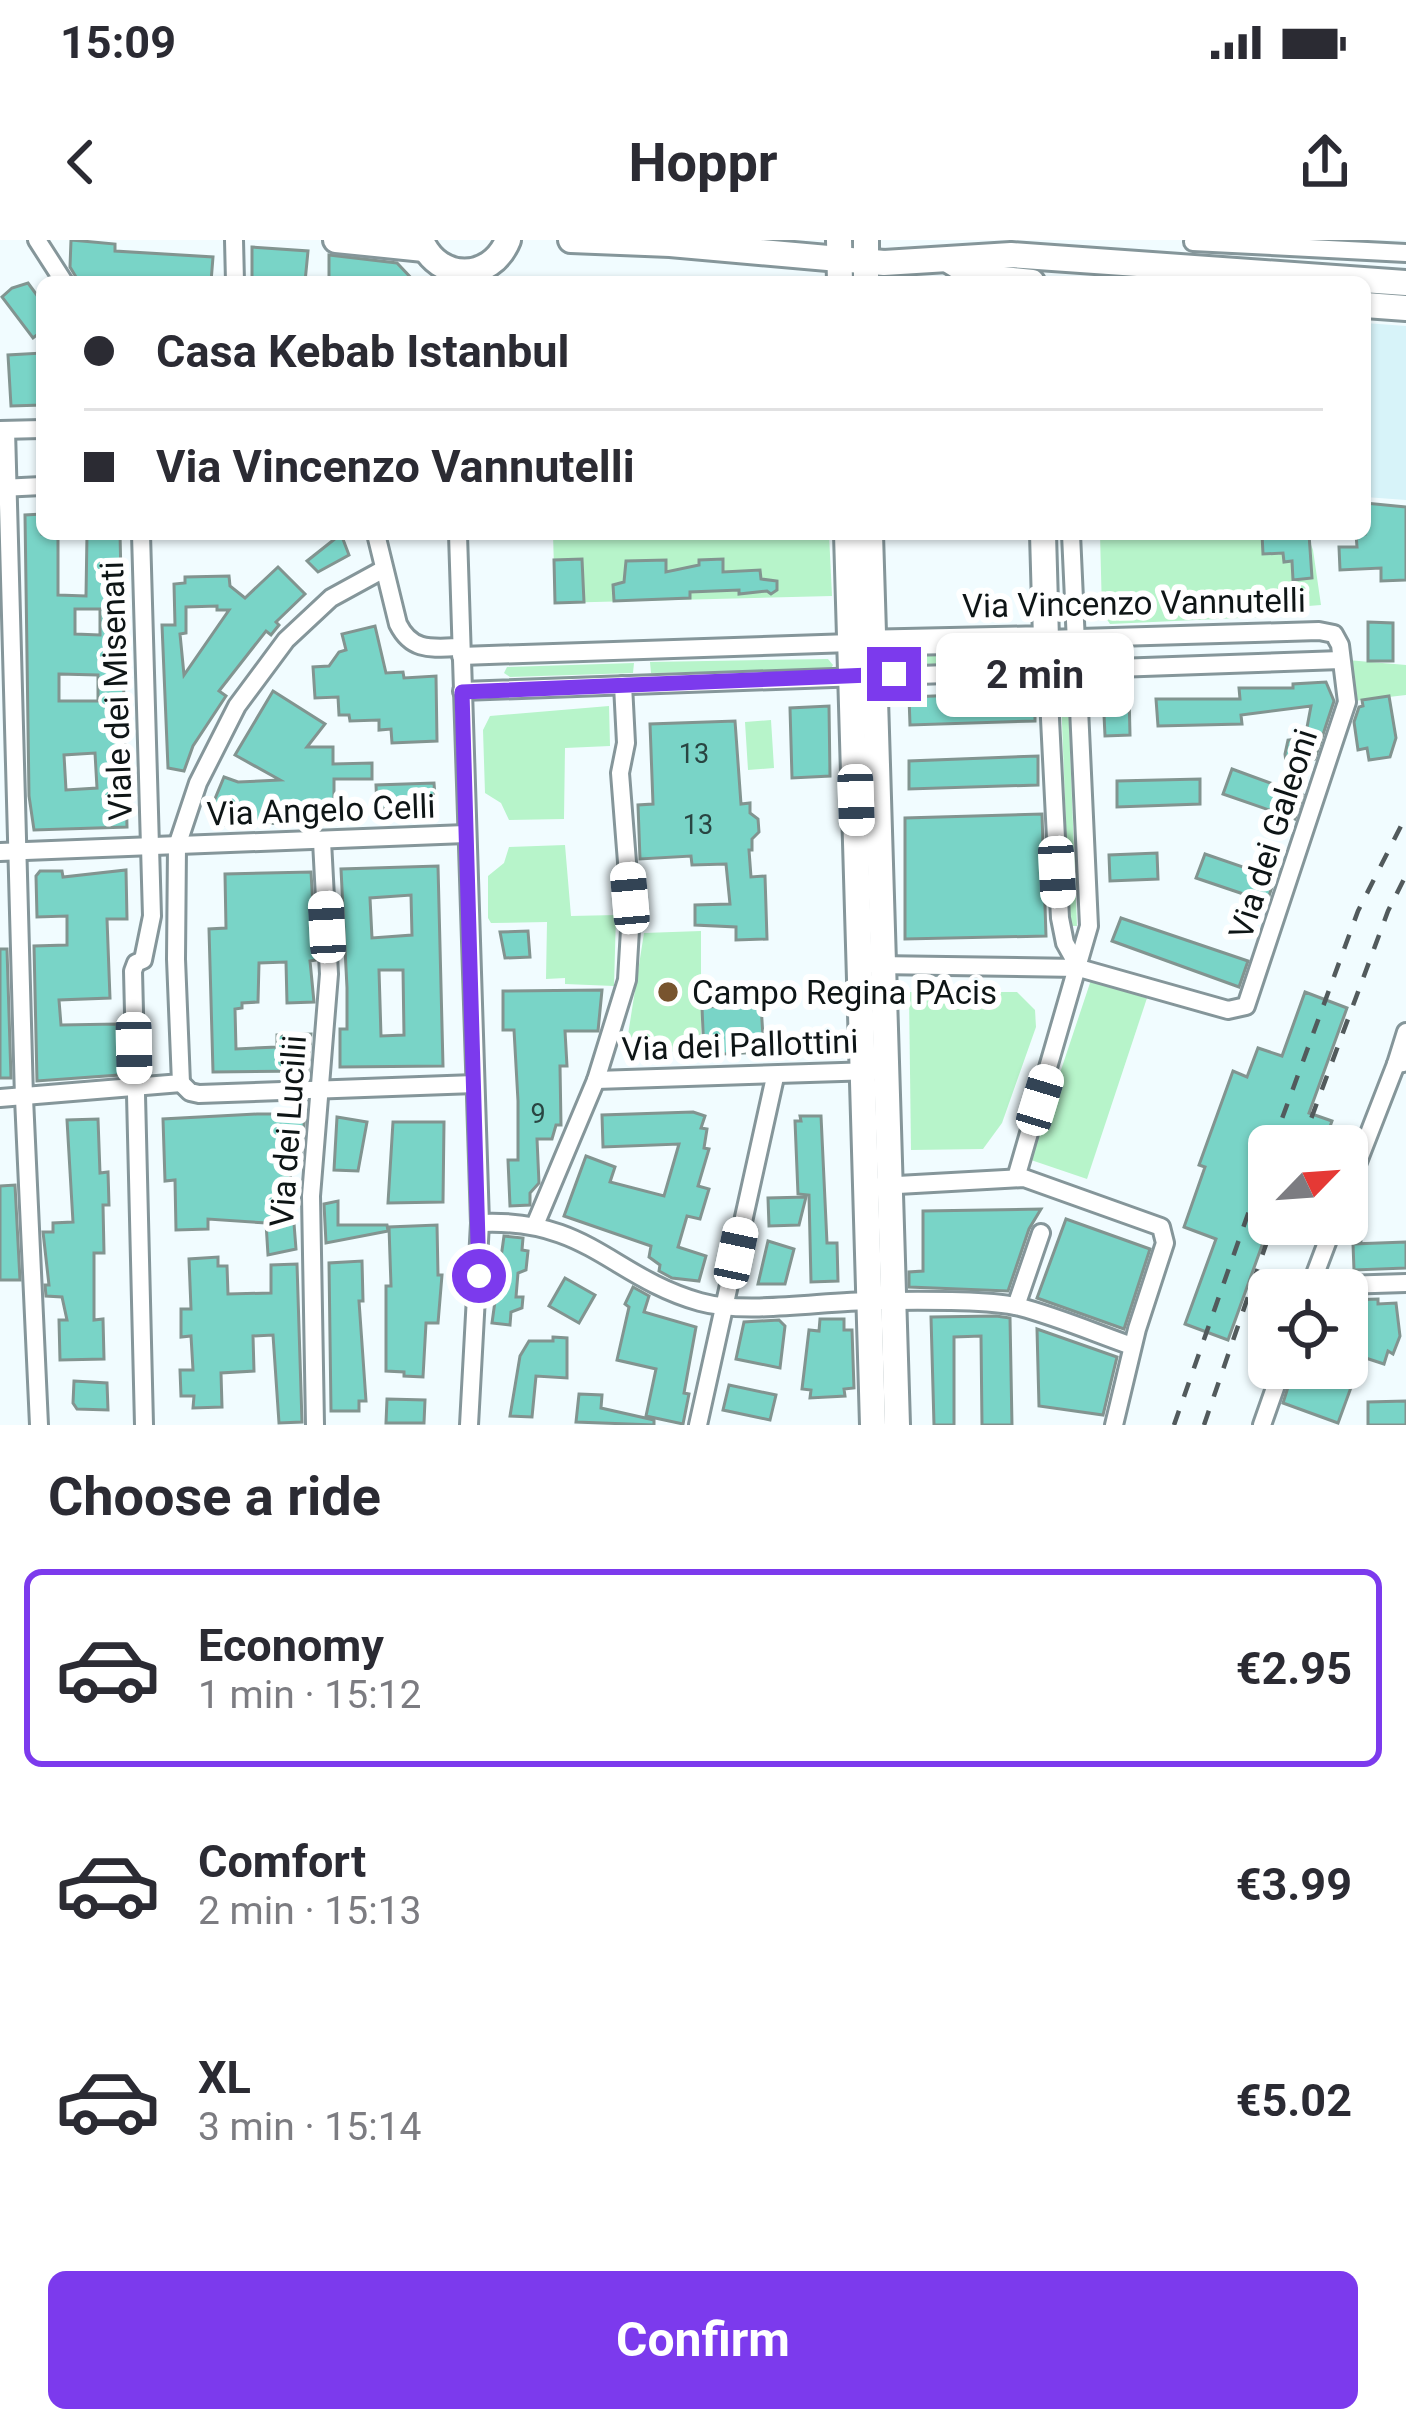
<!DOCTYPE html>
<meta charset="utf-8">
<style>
:root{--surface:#fff;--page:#f2f2f3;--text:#2b2b33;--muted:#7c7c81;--line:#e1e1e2;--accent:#7c3aed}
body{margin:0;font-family:Roboto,sans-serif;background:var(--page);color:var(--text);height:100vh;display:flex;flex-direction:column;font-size:45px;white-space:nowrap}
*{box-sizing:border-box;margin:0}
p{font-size:39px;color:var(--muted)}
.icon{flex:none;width:66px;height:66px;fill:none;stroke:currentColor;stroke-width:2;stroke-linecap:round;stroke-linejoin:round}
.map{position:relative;height:1185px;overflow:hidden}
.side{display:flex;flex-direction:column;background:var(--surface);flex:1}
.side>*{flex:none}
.hud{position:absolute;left:36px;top:36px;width:1335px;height:264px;border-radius:18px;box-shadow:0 3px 9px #0004;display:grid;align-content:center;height:264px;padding:0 48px;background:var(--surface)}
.needle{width:78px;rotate:65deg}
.tools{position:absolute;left:1248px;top:885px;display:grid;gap:24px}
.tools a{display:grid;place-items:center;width:120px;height:120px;border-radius:18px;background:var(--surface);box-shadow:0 3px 9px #0004;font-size:60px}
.end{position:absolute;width:54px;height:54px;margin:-27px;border:15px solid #7c3aed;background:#fff;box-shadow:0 0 0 6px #fff}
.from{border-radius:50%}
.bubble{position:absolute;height:84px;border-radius:18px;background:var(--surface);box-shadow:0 3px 9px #0004;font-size:39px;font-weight:700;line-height:84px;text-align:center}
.car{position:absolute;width:36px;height:72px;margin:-36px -18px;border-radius:15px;box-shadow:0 0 9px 3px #0007;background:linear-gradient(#fff 24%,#345 0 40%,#fff 0 76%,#345 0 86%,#fff 0)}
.hud b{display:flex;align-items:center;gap:42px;height:114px;font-size:45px}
.hud b+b{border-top:3px solid var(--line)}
.hud i{width:30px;height:30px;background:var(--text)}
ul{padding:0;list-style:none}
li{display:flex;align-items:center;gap:36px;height:198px;margin:0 24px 18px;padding:0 24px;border:6px solid transparent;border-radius:18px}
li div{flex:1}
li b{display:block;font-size:45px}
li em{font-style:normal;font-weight:700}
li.current{border-color:var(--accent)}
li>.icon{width:108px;height:108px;stroke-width:1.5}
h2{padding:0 48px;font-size:54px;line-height:144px}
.button{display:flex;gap:24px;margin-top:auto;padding:24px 48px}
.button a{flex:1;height:138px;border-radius:18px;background:var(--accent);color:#fff;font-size:48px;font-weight:700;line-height:138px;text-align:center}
.status{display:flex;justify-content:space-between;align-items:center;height:84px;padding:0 60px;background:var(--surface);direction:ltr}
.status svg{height:33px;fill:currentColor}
header{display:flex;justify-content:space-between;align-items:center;height:156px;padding:0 48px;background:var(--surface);font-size:54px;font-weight:700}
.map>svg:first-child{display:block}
.built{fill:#d7f3f9}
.green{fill:#b7f4ca}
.building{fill:#79d4c7;stroke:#829490;stroke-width:3;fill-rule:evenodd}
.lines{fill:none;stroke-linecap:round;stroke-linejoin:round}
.street-casing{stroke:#85969a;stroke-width:22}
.secondary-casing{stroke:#85969a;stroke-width:30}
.street{stroke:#fff;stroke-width:16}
.secondary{stroke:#fff;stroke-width:24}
.rail{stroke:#525a5c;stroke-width:4.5;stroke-dasharray:15 15;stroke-linecap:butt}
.route{stroke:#7c3aed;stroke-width:15}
.poi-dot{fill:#78542e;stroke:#fff;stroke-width:4.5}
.labels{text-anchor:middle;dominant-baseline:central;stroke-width:12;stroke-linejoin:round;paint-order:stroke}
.number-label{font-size:27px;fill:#294542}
.street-label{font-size:33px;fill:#0e1516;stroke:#fff}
.poi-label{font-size:33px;fill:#0e1516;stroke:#fff;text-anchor:start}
</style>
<div class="status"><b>15:09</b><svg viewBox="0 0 49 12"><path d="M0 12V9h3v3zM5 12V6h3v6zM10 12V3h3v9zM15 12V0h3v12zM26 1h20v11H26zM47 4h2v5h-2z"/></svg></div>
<header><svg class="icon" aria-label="back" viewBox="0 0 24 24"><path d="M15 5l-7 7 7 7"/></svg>Hoppr<svg class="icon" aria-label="share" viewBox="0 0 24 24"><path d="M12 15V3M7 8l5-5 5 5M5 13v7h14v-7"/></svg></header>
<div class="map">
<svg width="1406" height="1185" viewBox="0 0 1406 1185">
<rect width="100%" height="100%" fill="#f1fcff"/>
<polygon class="built" points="1365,83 1406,86 1406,260 1365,257"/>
<g class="green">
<polygon points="553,294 829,294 832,356 555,363"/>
<polygon points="1100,294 1307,294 1313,310 1321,365 1271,369 1261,377 1110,384 1102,372"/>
<polygon points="1027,411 1034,415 1030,423 898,425 898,416"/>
<polygon points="828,419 833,425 830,430 651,433 650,422"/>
<polygon points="1347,420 1406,425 1406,455 1354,461"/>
<polygon points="634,423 633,433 510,437 504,433 507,427"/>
<polygon points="1061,458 1068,458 1077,686 1070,686"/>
<polygon points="609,466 610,506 565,508 564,579 509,580 501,563 485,553 483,490 490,476"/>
<polygon points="771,480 774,528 748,530 745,482"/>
<polygon points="565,605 571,676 616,675 614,746 565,744 565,738 546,739 547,682 491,683 488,678 488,636 504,623 509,607"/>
<polygon points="701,691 701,810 625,814 644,693"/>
<polygon points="1091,740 1147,758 1087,939 1031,920"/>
<polygon points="909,752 1017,752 1035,770 1036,787 1002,883 983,909 911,910"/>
</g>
<g class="building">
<polygon points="71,0 115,4 115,11 213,17 211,42 79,42 70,27"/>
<polygon points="252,7 308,11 305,42 252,42"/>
<polygon points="329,15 397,23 415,42 329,42"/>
<polygon points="28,43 42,62 42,91 33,98 2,57 12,48"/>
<polygon points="42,113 42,165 11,166 8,115"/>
<polygon points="1365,263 1406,267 1406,340 1381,341 1381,328 1340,330 1339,307 1357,307 1356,294 1365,294"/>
<path d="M42 274V294H58V355L86 356 87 294H120L127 587 34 590 29 556 25 275ZM75 369H100V395L75 394ZM59 434 98 435V461H59ZM95 513 97 548 66 550 64 515Z"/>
<polygon points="341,294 349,315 318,332 307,321"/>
<polygon points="1262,294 1309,294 1312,338 1293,340 1292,321 1284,322 1283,313 1263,314"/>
<polygon points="582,319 584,362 555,363 554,320"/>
<polygon points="723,319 723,332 760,330 761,339 777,341 777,350 771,354 767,351 739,354 739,350 690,352 690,358 614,361 613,345 624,342 626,321 666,320 666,332 699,325 699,320"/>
<path d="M278 327 305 354 276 382 279 385 271 395 266 391 219 451 226 456 193 506 184 531 168 528 162 385H175L174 344 185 343V337L229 336 230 346 245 358ZM217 366V370H229L184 435 180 394 186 393V367Z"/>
<polygon points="1368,382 1393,383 1393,421 1368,421"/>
<polygon points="375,386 386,433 403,432 404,438 436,436 437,501 392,503 391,489 379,490 379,480 350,481 349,475 339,475 338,457 315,458 313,427 329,426 339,412 346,410 342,394"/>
<polygon points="1326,442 1334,461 1315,519 1286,522 1285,514 1288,500 1305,498 1311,466 1241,475 1242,484 1158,486 1156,459 1240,459 1239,448 1293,448 1293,444"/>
<polygon points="273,451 325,484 307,507 333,507 333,524 372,523 372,539 334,539 334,572 283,573 283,583 223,585 213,576 212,566 224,537 238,542 280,540 235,515"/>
<polygon points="1035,452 1035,481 910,485 909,457"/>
<polygon points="1129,452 1130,495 1105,496 1103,454"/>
<polygon points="1389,456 1396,498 1390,517 1369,520 1367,508 1358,510 1354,482 1359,467 1363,466 1362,460"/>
<polygon points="829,466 830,536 792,538 790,468"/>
<polygon points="735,481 741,564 750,563 750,573 758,579 759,592 752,599 752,610 749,610 751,637 765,636 767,699 736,700 736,687 695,685 695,665 730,664 726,624 692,625 691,616 640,619 638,565 653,564 650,484"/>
<polygon points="1038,516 1038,545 909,549 909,521"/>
<polygon points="1232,529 1303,555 1295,579 1223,554"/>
<polygon points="1200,539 1200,564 1117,567 1117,541"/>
<polygon points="434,543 436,571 377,568 376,545"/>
<polygon points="1042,574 1046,696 905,699 905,578"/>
<polygon points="1157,613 1158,639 1110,641 1109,615"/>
<polygon points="1205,614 1275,638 1267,662 1196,638"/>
<path d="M438 626 443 826 340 827V789H347V748L341 629ZM411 655 412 695 372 698 370 658ZM379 730H403L404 795 381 796Z"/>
<polygon points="126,630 127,679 107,679 110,758 59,760 61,785 117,784 119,835 37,841 34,706 67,705 67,676 37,677 36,636 40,631 62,631 63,637"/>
<polygon points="311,632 316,720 310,721 314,762 287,763 286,722 259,723 258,762 242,763 242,768 235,769 236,809 277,807 277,795 311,794 308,831 213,832 209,689 226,688 225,634"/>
<polygon points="1121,678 1248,721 1239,747 1112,701"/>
<polygon points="528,691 530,717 505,718 500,692"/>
<polygon points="0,709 7,709 11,838 0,838"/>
<polygon points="602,750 598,791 565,791 567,826 560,826 561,885 556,885 552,899 537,899 539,943 530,953 530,965 510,966 508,920 518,920 518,861 514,790 503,790 503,751"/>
<polygon points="1305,752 1347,768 1309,873 1332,881 1323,906 1269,906 1269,986 1228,1100 1185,1084 1216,999 1184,987 1205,927 1199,925 1233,831 1247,837 1258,808 1282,816"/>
<polygon points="761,765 764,812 704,815 702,767"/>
<polygon points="693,872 705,876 701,888 707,889 704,908 709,909 698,946 709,949 700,979 687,976 678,1007 706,1016 699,1041 672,1038 659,1031 660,1025 649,1017 651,1006 564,976 586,916 615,927 610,942 664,956 679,904 603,907 602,875"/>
<polygon points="257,874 305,874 301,920 289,920 296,1009 268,1015 266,983 208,979 208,989 176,990 175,940 165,941 163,879"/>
<polygon points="800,876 821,876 827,1003 837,1003 838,1041 811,1042 809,955 798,954 795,881 801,881"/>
<polygon points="337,877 367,882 358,931 334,930"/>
<polygon points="98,879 100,933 108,932 109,965 103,965 104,1013 94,1013 94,1080 103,1079 104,1119 60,1120 59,1080 67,1080 62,1057 46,1056 45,1045 49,1045 43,992 53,992 53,983 73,982 67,880"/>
<polygon points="393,882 444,882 443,962 388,963"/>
<polygon points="15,945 20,1040 0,1040 0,946"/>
<polygon points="806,957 799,985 769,986 768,958"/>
<polygon points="1357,958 1361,1002 1349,1002 1349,963"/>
<polygon points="338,961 338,985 387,985 388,991 326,1003 324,964"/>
<polygon points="1041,969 1029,989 1008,1051 909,1047 909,1032 923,1031 923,971"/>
<polygon points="1066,979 1150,1009 1124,1089 1037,1058"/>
<polygon points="437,985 438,1035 442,1035 438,1083 426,1083 423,1137 404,1136 404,1132 386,1131 386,1046 391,1046 389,987"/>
<polygon points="504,996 523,998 522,1010 528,1011 526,1030 518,1033 516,1057 523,1057 522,1068 511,1072 510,1085 492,1083"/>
<polygon points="768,1001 794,1009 785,1044 758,1044"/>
<polygon points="1406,1002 1406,1028 1354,1030 1353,1004"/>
<polygon points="218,1017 218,1026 227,1026 228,1054 271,1053 271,1025 297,1024 302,1182 279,1183 273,1095 253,1096 254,1131 221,1133 222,1167 193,1168 194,1156 181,1156 180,1130 193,1130 191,1096 181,1097 181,1069 191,1069 189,1019"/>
<polygon points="362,1021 363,1061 359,1061 366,1161 359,1161 359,1171 331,1171 329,1023"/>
<polygon points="565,1038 595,1055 579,1083 549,1066"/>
<polygon points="633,1047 649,1056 644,1072 696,1087 684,1153 689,1154 683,1184 646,1176 656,1129 617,1120 629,1067 625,1064"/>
<polygon points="1378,1059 1378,1064 1396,1063 1400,1096 1393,1114 1388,1111 1384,1124 1347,1112 1347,1060"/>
<polygon points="996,1076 1010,1078 1012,1185 982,1185 981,1096 954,1097 954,1185 934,1185 931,1077"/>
<polygon points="820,1079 844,1079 844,1090 852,1090 854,1148 844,1149 845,1156 810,1158 811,1150 802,1149 809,1090 819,1091"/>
<polygon points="779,1080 785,1086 780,1128 736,1119 744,1082"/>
<polygon points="1037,1089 1117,1117 1103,1175 1039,1166"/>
<polygon points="553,1097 567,1098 567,1138 536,1136 532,1177 510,1176 520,1116 529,1101 553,1101"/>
<polygon points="1294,1128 1313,1128 1353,1142 1338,1183 1283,1163"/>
<polygon points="74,1141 107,1143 108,1170 77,1169 73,1163"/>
<polygon points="729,1145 776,1155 770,1180 723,1170"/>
<polygon points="579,1154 602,1155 601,1168 654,1180 654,1185 576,1182"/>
<polygon points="387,1159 425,1160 424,1183 386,1183"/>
<polygon points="1406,1161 1406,1185 1368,1185 1368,1162"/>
</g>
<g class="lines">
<g class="street-casing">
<g id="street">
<polyline points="37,0 64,42"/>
<polyline points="234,0 235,42"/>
<polyline points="1193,2 1406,13"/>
<polyline points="0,190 42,189"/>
<polyline points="6,190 24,858 39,1185"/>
<polyline points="1,248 42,246"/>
<polyline points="141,294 152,676 143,720 136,723 133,731 144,1185"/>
<path d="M376 294 398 384C412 412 432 408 460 407"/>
<polyline points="458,294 480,983 469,1185"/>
<polyline points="461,416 851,403"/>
<polyline points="462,451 1341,420"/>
<polyline points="0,612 466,594"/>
<polyline points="875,725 1079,728 1228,770 1246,766 1347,462 1340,405 1334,394 1319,391 1046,399 1060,678 1065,703 1079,728"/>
<polyline points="1403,823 1396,824 1406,792"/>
<polyline points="596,840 873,831"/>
<polyline points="181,843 190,852 199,854 475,844"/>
<polyline points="0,858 181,843 176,719 177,606 198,543 237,466 286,400 331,358 384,329"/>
<polyline points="1016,938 1089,686 1071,294"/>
<polyline points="880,946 1024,938 1161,987 1165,1003 1137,1089 1114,1185"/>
<polyline points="1347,950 1396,824"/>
<path d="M480 983C588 978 612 1037 700 1062 746 1075 823 1061 873 1061 910 1061 986 1059 1020 1067 1058 1077 1095 1093 1132 1106"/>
<polyline points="535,985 596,840 627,740 631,673 620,533 626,503 623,445"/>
<polyline points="1311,1046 1406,1043"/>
<polyline points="1309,1050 1334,984"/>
<polyline points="1016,1066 1041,993"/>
<polyline points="315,1185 311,956 329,734 322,601"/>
<polyline points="698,1185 775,837"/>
<polyline points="1262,1185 1282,1128"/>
</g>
</g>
<g class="secondary-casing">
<g id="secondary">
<polyline points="336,0 424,9"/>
<path d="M421 0C438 42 491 42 508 0"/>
<polyline points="571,0 670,4 884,23 1011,15 1406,43"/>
<polyline points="839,0 840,42"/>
<polyline points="866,0 866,42"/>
<polyline points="950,21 974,36 1032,42"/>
<polyline points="1365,65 1406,68"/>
<polyline points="847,294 873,1185"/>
<polyline points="870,294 897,1185"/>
<polyline points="859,403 1046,399 1043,294"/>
</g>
</g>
<use href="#street" class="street"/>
<use href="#secondary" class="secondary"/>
<g class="rail">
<polyline points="1272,906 1358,671 1406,576"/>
<polyline points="1301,906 1388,671 1406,635"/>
<polyline points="1174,1185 1269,914"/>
<polyline points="1204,1185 1273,984"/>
</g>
</g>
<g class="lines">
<polyline class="route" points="479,1036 462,452 894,434"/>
</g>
<circle class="poi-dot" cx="668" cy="752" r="12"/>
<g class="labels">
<g class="number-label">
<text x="694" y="514">13</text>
<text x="698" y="585">13</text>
<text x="538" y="874">9</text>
</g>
<g class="street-label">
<text transform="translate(1134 363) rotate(-1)">Via Vincenzo Vannutelli</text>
<text transform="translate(116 451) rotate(-92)">Viale dei Misenati</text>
<text transform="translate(321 570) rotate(-2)">Via Angelo Celli</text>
<text transform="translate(1273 594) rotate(-72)">Via dei Galeoni</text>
<text transform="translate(740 805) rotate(-2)">Via dei Pallottini</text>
<text transform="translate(288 891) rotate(-86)">Via dei Lucilii</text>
</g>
<g class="poi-label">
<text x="692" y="752">Campo Regina PAcis</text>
</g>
</g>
</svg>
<div class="tools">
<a><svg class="needle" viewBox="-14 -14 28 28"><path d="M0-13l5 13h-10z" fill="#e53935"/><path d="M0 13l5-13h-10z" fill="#7c7c81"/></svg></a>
<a><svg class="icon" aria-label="locate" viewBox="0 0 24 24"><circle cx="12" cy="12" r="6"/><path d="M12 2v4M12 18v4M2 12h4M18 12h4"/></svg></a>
</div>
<i class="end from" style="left:479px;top:1036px"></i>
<i class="end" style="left:894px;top:434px"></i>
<div class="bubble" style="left:936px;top:393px;width:198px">2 min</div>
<i class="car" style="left:856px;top:560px;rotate:178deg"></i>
<i class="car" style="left:1057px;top:632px;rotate:177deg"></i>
<i class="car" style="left:630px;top:658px;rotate:355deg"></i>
<i class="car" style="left:327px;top:687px;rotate:357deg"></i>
<i class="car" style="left:134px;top:808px;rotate:179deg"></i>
<i class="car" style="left:1040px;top:860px;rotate:17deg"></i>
<i class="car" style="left:736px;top:1013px;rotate:12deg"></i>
<div class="hud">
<b><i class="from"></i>Casa Kebab Istanbul</b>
<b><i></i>Via Vincenzo Vannutelli</b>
</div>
</div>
<section class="side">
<h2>Choose a ride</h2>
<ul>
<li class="current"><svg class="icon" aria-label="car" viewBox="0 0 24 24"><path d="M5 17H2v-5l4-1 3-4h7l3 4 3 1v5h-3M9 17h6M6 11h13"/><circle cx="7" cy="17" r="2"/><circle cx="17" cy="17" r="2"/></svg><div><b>Economy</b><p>1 min · 15:12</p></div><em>€2.95</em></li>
<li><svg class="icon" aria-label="car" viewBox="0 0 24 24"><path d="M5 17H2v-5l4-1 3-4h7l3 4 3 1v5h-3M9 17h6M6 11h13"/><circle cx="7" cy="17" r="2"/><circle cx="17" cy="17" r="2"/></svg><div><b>Comfort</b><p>2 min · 15:13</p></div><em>€3.99</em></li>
<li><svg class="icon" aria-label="car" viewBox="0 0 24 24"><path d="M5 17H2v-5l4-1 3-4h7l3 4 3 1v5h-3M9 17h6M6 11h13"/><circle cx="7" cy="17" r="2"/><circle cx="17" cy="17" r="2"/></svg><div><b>XL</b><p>3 min · 15:14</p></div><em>€5.02</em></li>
</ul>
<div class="button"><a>Confirm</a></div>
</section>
